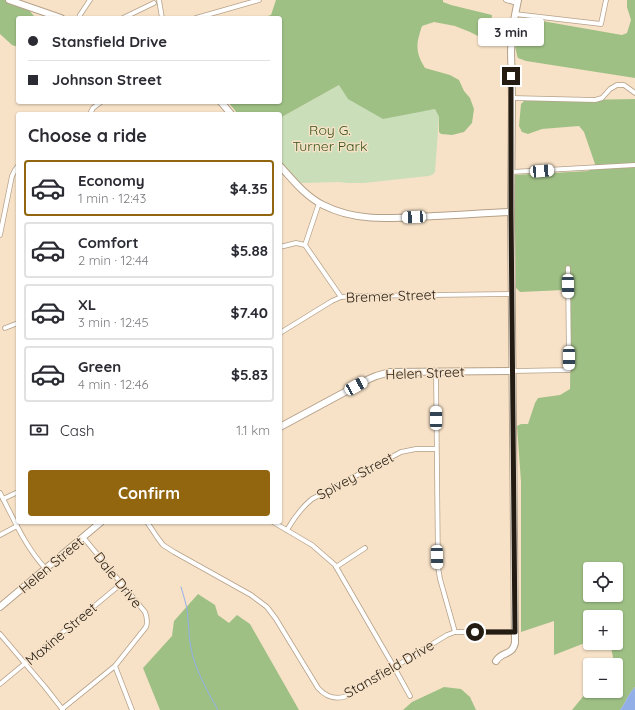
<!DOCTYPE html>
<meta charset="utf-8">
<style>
:root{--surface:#fff;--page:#f2f2f3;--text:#2b2b33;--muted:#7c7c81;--line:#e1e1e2;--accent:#91660f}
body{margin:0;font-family:Quicksand,sans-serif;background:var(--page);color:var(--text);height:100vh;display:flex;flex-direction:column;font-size:15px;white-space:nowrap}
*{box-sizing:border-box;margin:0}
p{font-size:13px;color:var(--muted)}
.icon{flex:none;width:22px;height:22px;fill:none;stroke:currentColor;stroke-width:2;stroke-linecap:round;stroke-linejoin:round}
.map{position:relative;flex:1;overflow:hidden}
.details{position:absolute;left:16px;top:112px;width:266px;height:412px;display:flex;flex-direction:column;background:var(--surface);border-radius:4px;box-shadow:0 1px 3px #0004}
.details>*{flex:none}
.banner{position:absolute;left:16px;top:16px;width:266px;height:88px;border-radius:4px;box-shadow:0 1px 3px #0004;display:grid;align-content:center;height:88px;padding:0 12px;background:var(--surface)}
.fabs{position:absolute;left:583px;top:562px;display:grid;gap:8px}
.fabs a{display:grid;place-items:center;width:40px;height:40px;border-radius:4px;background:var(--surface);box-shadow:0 1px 3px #0004;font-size:20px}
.end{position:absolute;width:18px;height:18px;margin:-9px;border:5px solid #241c13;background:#fff;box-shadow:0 0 0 2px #fff}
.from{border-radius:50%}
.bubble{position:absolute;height:28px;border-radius:4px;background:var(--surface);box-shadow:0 1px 3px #0004;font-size:13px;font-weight:700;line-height:28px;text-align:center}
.car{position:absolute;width:12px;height:24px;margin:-12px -6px;border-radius:5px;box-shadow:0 0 3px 1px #0007;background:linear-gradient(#fff 24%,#345 0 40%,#fff 0 76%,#345 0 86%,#fff 0)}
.banner b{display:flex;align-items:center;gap:14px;height:38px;font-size:15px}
.banner b+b{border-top:1px solid var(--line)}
.banner i{width:10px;height:10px;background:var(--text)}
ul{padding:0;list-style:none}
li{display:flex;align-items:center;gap:12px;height:56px;margin:0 8px 6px;padding:0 4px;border:2px solid var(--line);border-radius:4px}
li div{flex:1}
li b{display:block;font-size:15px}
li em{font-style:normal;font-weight:700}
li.selected{border-color:var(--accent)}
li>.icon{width:36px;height:36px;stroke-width:1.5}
h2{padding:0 12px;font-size:18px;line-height:48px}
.pay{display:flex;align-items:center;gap:10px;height:44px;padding:0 12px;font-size:15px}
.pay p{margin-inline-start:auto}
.action{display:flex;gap:8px;margin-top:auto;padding:8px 12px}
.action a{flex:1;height:46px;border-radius:4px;background:var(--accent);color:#fff;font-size:16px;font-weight:700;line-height:46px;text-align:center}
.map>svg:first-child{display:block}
.green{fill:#cadeba}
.forest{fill:#9fc085;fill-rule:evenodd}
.water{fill:#92afe8}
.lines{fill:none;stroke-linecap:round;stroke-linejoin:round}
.stream{stroke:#92afe8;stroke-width:1}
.street-casing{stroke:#b5a189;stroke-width:5.5}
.secondary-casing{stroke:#b5a189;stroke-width:8}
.street{stroke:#fff;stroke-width:4}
.secondary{stroke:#fff;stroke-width:6}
.route{stroke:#241c13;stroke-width:5}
.labels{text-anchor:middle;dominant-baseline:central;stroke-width:3;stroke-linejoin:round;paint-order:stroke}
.park-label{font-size:14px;fill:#365417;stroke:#f7e2c8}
.street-label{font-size:14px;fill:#241c13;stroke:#f7e2c8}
</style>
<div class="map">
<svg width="635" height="710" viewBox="0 0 635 710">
<rect width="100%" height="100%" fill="#f7e2c8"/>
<polygon class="green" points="339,85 422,111 435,109 439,117 435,172 432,175 428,176 364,183 348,183 339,182 301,183 280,162 280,118"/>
<g class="forest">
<polygon points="0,0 20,0 34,16 38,18 18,18 18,47 12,45 0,34"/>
<path d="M276 0H443V2L451 5 492 15 491 26 484 39 470 32 455 26 434 22 422 26C416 44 415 52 425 68L450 75 459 80 464 91 470 98 474 109 472 123 464 132 452 135 441 134 439 132V117L435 109 383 119 348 99 339 85 280 118V114H238L228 102H280V18H261L271 15Z"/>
<path d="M627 0H635V78L526 61 518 58C515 49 512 30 519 22 521 20 523 19 525 18L622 35 627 33 631 20 627 7Z"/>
<path d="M635 99V687C627 695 627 701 620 710H572L590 688V691H616V665H609L613 657 610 643H616V617H590V641L554 655V621L521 632V482L517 426 521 424H528L535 403 538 398 560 395 570 389 571 294 564 290 520 292 516 288 514 175 588 171 595 164 584 132 579 126 542 129 528 134 522 132 519 126 521 104 524 101ZM590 569H616V595H590Z"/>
<polygon points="198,594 215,605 218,615 229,623 237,615 250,624 299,710 160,710 143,668 172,636 174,621"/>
<polygon points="444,687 461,689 470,697 476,710 403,710 412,702"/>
</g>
<path class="water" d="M635 687V710H620C627 701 627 695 635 687Z"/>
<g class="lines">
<path class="stream" d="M181 587C184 597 188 609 188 620 189 629 189 639 191 648 194 667 208 693 218 710"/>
<g class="street-casing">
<g id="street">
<polyline points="159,0 162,18"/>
<polyline points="506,0 517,3"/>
<polyline points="515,14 601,24 606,0"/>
<polyline points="79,18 80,15 90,0"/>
<polyline points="123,18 154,3"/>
<polyline points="196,18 259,0"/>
<polyline points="512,98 595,100 602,98 610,89 617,85 624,85 635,93"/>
<polyline points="90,114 93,108 101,102"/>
<polyline points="511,172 635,165"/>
<polyline points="319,203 305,245 341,297"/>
<polyline points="0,235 12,176 15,170 18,166"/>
<polyline points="280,247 296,243 305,245"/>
<polyline points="5,328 18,323"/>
<polyline points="280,333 332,301 341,297 355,296 511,294"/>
<polyline points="436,371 438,567 440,579 455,632"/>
<polyline points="512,371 569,370 568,268"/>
<path d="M0 493C14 519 25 547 46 569"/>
<polyline points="3,499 18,492"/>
<path d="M147 522 157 537 163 545 174 552 251 595 267 607 276 619 318 688C326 697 336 700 347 696L447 635 455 632H515"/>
<polyline points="273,522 312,545 335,565 394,667 410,696"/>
<path d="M287 530C294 518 301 508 312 499L401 452 416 449H436"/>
<polyline points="0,535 17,526"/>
<polyline points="336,567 365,548"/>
<polyline points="0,634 45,687 63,710"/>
<polyline points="115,666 132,710"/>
<polyline points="0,684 121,584"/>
<path d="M62 709 115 666 146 627C148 621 147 617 145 612L83 537"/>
</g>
</g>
<g class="secondary-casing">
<g id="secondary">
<polyline points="9,0 61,18"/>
<polyline points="221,102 231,114"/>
<path d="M280 166C293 180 305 196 323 205 358 223 396 218 434 216 460 215 485 213 511 212"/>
<polyline points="280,427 369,379 376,376 390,372 512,371"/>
<polyline points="0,607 101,522"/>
<path d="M496 661C502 651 512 656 515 643L511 212 512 98 511 50 514 20 518 0"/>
</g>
</g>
<use href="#street" class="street"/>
<use href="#secondary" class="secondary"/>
</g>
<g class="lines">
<polyline class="route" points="475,632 515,632 511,212 511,76"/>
</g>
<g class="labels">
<g class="park-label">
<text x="330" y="130">Roy G.<tspan x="330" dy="16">Turner Park</tspan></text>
</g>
<g class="street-label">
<text transform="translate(391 296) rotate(-2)">Bremer Street</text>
<text transform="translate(425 373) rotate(-2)">Helen Street</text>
<text transform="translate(355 476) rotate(-28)">Spivey Street</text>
<text transform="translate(51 565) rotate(-40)">Helen Street</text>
<text transform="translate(118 580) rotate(51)">Dale Drive</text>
<text transform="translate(61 634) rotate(-40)">Maxine Street</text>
<text transform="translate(389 669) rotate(-30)">Stansfield Drive</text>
</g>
</g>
</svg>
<div class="fabs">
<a><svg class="icon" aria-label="locate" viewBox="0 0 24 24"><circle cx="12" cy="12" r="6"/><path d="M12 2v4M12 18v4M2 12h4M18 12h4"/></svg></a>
<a>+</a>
<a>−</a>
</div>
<i class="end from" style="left:475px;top:632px"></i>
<i class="end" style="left:511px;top:76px"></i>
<div class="bubble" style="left:478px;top:18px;width:66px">3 min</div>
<i class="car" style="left:542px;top:171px;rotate:86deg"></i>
<i class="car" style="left:414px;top:217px;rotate:267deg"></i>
<i class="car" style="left:568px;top:286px;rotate:179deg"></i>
<i class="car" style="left:569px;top:358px;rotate:180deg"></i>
<i class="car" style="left:356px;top:386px;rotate:61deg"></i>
<i class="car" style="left:436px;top:418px;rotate:0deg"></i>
<i class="car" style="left:437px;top:557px;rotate:179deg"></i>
<div class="banner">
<b><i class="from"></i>Stansfield Drive</b>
<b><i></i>Johnson Street</b>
</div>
<section class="details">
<h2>Choose a ride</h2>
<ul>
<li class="selected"><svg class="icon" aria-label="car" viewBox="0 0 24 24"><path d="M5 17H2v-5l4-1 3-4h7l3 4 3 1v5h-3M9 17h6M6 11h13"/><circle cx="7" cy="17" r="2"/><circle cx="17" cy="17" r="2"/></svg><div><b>Economy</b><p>1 min · 12:43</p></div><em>$4.35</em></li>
<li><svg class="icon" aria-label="car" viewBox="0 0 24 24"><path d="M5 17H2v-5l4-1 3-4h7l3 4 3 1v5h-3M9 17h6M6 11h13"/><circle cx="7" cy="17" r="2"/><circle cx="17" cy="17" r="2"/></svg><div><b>Comfort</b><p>2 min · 12:44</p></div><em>$5.88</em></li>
<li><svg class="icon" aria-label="car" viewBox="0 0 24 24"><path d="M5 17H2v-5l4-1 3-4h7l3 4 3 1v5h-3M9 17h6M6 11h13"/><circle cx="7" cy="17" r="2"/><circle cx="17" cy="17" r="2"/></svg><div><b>XL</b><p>3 min · 12:45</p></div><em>$7.40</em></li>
<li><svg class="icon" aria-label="car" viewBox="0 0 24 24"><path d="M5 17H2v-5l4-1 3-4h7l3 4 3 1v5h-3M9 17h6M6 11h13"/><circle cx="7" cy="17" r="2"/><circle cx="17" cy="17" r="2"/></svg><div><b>Green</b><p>4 min · 12:46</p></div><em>$5.83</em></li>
</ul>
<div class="pay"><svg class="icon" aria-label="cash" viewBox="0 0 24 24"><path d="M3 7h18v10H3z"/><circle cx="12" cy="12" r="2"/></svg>Cash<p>1.1 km</p></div>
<div class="action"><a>Confirm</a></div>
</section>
</div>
